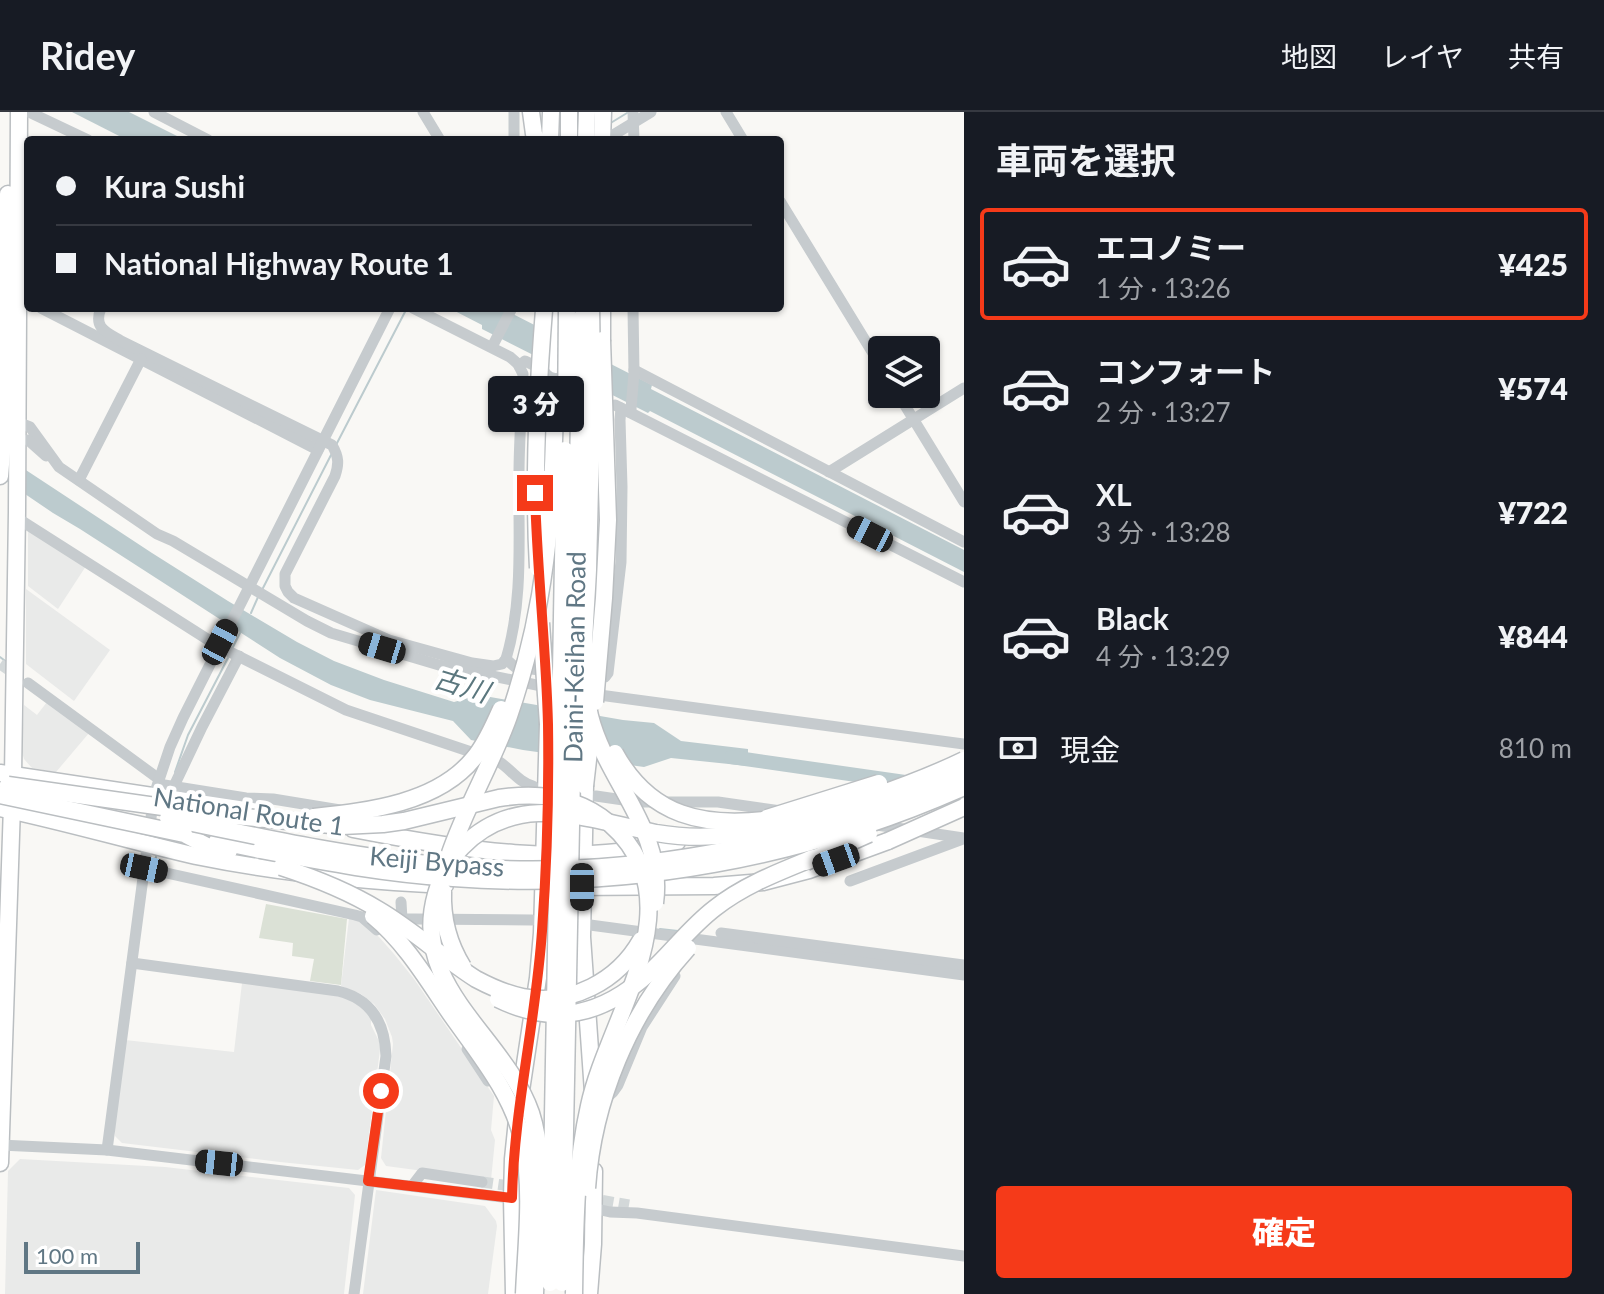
<!DOCTYPE html>
<html lang="ja">
<meta charset="utf-8">
<style>
:root{--surface:#171b24;--page:#242831;--text:#f1f3f6;--muted:#9ea1a6;--line:#363941;--accent:#f53a19}
body{margin:0;font-family:Lato,"Noto Sans JP",sans-serif;background:var(--page);color:var(--text);height:100vh;display:flex;flex-direction:column;font-size:30px;white-space:nowrap}
*{box-sizing:border-box;margin:0}
p{font-size:26px;color:var(--muted)}
.icon{flex:none;width:44px;height:44px;fill:none;stroke:currentColor;stroke-width:2;stroke-linecap:round;stroke-linejoin:round}
.map{position:relative;flex:1;overflow:hidden}
.sheet{display:flex;flex-direction:column;background:var(--surface);width:640px}
.sheet>*{flex:none}
.top-card{position:absolute;left:24px;top:24px;width:760px;height:176px;border-radius:8px;box-shadow:0 2px 6px #0004;display:grid;align-content:center;height:176px;padding:0 32px;background:var(--surface)}
.buttons{position:absolute;left:868px;top:224px;display:grid;gap:16px}
.buttons a{display:grid;place-items:center;width:72px;height:72px;border-radius:8px;background:var(--surface);box-shadow:0 2px 6px #0004;font-size:40px}
.scale{position:absolute;left:24px;bottom:20px;width:116px;box-sizing:border-box;padding-left:8px;border:4px solid #607784;border-top:0;font-size:22px;line-height:28px;white-space:nowrap;color:#607784;-webkit-text-stroke:6px #fff;paint-order:stroke}
.end{position:absolute;width:36px;height:36px;margin:-18px;border:10px solid #f53a19;background:#fff;box-shadow:0 0 0 4px #fff}
.from{border-radius:50%}
.bubble{position:absolute;height:56px;border-radius:8px;background:var(--surface);box-shadow:0 2px 6px #0004;font-size:26px;font-weight:800;line-height:56px;text-align:center}
.car{position:absolute;width:24px;height:48px;margin:-24px -12px;border-radius:10px;box-shadow:0 0 6px 2px #0007;background:linear-gradient(#222 24%,#8ab4d8 0 40%,#222 0 76%,#8ab4d8 0 86%,#222 0)}
.top-card b{display:flex;align-items:center;gap:28px;height:76px;font-size:30px}
.top-card b+b{border-top:2px solid var(--line)}
.top-card i{width:20px;height:20px;background:var(--text)}
ul{padding:0;list-style:none}
li{display:flex;align-items:center;gap:24px;height:112px;margin:0 16px 12px;padding:0 16px;border:4px solid transparent;border-radius:8px}
li div{flex:1}
li b{display:block;font-size:30px}
li em{font-style:normal;font-weight:800}
li.on{border-color:var(--accent)}
li>.icon{width:72px;height:72px;stroke-width:1.5}
h2{padding:0 32px;font-size:36px;line-height:96px}
.pay{display:flex;align-items:center;gap:20px;height:88px;padding:0 32px;font-size:30px}
.pay p{margin-inline-start:auto}
.cta{display:flex;gap:16px;margin-top:auto;padding:16px 32px}
.cta a{flex:1;height:92px;border-radius:8px;background:var(--accent);color:#fff;font-size:32px;font-weight:800;line-height:92px;text-align:center}
header{display:flex;align-items:center;gap:48px;box-sizing:border-box;height:112px;padding:0 40px;background:var(--surface);border-bottom:2px solid var(--line)}
header strong{font-size:38px}
nav{display:flex;gap:44px;margin-inline-start:auto;font-size:28px}
main{display:flex;flex:1;min-height:0}
.map>svg:first-child{display:block}
.built{fill:#e9eae9}
.green{fill:#dbe1d6}
.water{fill:#bccbce}
.lines{fill:none;stroke-linecap:round;stroke-linejoin:round}
.stream{stroke:#bccbce;stroke-width:2}
.river{stroke:#bccbce;stroke-width:14}
.minor-tunnel{stroke:#d3d8d9;stroke-width:11;stroke-dasharray:11 5.5;stroke-linecap:butt}
.highway-casing{stroke:#babec1;stroke-width:19}
.minor{stroke:#c6cbce;stroke-width:11}
.highway{stroke:#fff;stroke-width:16}
.highway-bridge-casing{stroke:#babec1;stroke-width:19;stroke-linecap:butt}
.highway-bridge{stroke:#fff;stroke-width:16}
.route{stroke:#f53a19;stroke-width:10}
.labels{text-anchor:middle;dominant-baseline:central;stroke-width:8;stroke-linejoin:round;paint-order:stroke}
.street-label{font-size:26px;fill:#607784;stroke:#fff}
.water-label{font-size:28px;font-style:italic;fill:#5b777e;stroke:#fff}
</style>
<header>
<strong>Ridey</strong>
<nav><a>地図</a><a>レイヤ</a><a>共有</a></nav>
</header>
<main>
<div class="map">
<svg width="964" height="1182" viewBox="0 0 964 1182">
<rect width="100%" height="100%" fill="#f9f8f5"/>
<g class="built">
<polygon points="28,416 86,454 58,497 28,474"/>
<polygon points="26,477 110,538 74,589 26,552"/>
<polygon points="47,590 89,621 56,660 32,656 24,647 22,640 24,593 37,603"/>
<polygon points="349,806 356,806 379,825 394,842 414,867 494,984 491,1018 495,1028 491,1068 386,1054 381,1046 393,932 392,925 385,907 374,892 361,882 341,874"/>
<polygon points="242,871 344,884 350,886 371,905 371,913 380,931 380,938 365,1053 358,1058 280,1050 122,1031 115,1024 115,1006 125,928 234,940"/>
<polygon points="20,1047 165,1055 349,1076 355,1083 344,1182 5,1182 8,1059"/>
<polygon points="376,1078 485,1094 496,1109 497,1114 488,1182 363,1182"/>
</g>
<polygon class="green" points="266,792 347,807 341,873 310,869 314,847 292,844 293,831 259,826"/>
<g class="water">
<polygon points="72,0 129,0 185,28 127,28"/>
<polygon points="449,196 501,196 652,273 651,277 964,438 964,460 650,299 648,301 482,217 482,213"/>
<polygon points="0,341 152,441 228,489 297,530 334,549 384,568 454,590 479,583 623,608 654,611 681,629 748,637 748,654 671,646 644,655 523,638 471,628 453,609 370,588 331,573 280,546 80,417 53,401 0,365"/>
</g>
<g class="lines">
<g class="stream">
<polyline points="609,12 627,1"/>
<polyline points="336,333 407,196"/>
<polyline points="263,476 331,343"/>
<polyline points="251,501 258,485"/>
<polyline points="232,537 240,521"/>
<polyline points="0,545 8,551"/>
<polyline points="175,660 188,623 228,546"/>
<polyline points="156,743 156,748 160,755"/>
<polyline points="660,817 678,819"/>
</g>
<polyline class="river" points="731,645 912,671"/>
<g class="minor-tunnel">
<polyline points="0,552 18,564"/>
<polyline points="482,1070 517,1075"/>
<polyline points="570,1083 629,1093"/>
</g>
<g class="highway-casing">
<g id="highway">
<polyline points="531,0 534,22 537,28"/>
<polyline points="550,28 551,0"/>
<polyline points="569,28 569,0"/>
<polyline points="586,28 587,0"/>
<polyline points="602,28 603,0"/>
<polyline points="602,196 602,228"/>
<polyline points="556,253 559,196"/>
<polyline points="0,364 4,317 8,82"/>
<polyline points="0,661 259,700"/>
<polyline points="585,674 582,825 593,980"/>
<path d="M0 696C66 710 131 729 196 744 279 761 361 769 445 773"/>
<path d="M353 717C461 738 568 756 677 730"/>
<polyline points="184,722 209,735 229,739"/>
<polyline points="217,729 260,738"/>
<polyline points="569,775 714,774 763,770 809,758 888,729"/>
<polyline points="520,985 538,866 542,821 548,612"/>
<polyline points="0,1051 13,664 17,400 19,0"/>
<polyline points="514,1182 512,1086 513,1047 517,1008"/>
<polyline points="589,1182 593,1132 594,1059"/>
</g>
</g>
<g class="minor">
<polyline points="29,0 88,28"/>
<polyline points="154,0 208,28"/>
<polyline points="423,0 440,28"/>
<polyline points="633,0 634,28"/>
<polyline points="726,0 743,28"/>
<polyline points="514,28 514,0"/>
<polyline points="605,28 651,0"/>
<polyline points="780,89 882,256"/>
<polyline points="41,196 318,338"/>
<path d="M101 196C93 216 106 220 121 229L332 333C339 345 339 352 335 364L285 462V474L288 480 294 486 389 528 472 551 493 554 502 552 506 547"/>
<path d="M413 196 510 245 518 252 523 262C522 295 519 328 519 362 518 424 524 486 506 547L515 555 548 559"/>
<polyline points="492,235 512,196"/>
<polyline points="519,254 525,249 571,271"/>
<polyline points="634,258 964,430"/>
<polyline points="898,282 964,390"/>
<polyline points="615,293 964,470"/>
<polyline points="629,300 631,297 634,261 633,196"/>
<polyline points="17,310 30,315 59,355 157,422 173,429 307,509 331,521 439,553 551,576"/>
<polyline points="28,328 46,344"/>
<polyline points="829,360 964,276"/>
<polyline points="79,368 141,247"/>
<path d="M17 406 218 534 346 598 498 649C511 657 518 670 533 674"/>
<polyline points="593,565 605,565 608,561 621,450 622,375 620,308 621,296"/>
<polyline points="28,571 159,667"/>
<polyline points="592,582 964,632"/>
<polyline points="158,672 246,686 273,687 340,698"/>
<polyline points="174,674 202,615 239,544"/>
<polyline points="596,684 637,690 718,690 781,699"/>
<polyline points="870,712 964,726"/>
<polyline points="144,756 355,803 362,805 377,818"/>
<polyline points="850,769 963,727"/>
<polyline points="401,790 402,807"/>
<polyline points="394,810 402,807 414,807 532,808"/>
<polyline points="590,813 964,863"/>
<polyline points="721,821 964,853"/>
<path d="M132 851 338 879C371 887 385 911 386 944L354 1182"/>
<polyline points="467,937 488,969"/>
<polyline points="605,987 613,980 618,973 642,915 675,864"/>
<polyline points="0,1033 107,1038 519,1087"/>
<polyline points="107,1038 154,683 170,635 183,606 390,196"/>
<polyline points="412,1074 422,1061 482,1070"/>
<polyline points="588,1095 610,1100 637,1101 964,1144"/>
</g>
<use href="#highway" class="highway"/>
<g class="highway-bridge-casing">
<g id="highway-bridge">
<path d="M591 196C593 284 590 371 588 458 586 504 579 560 590 604 607 671 665 717 655 791"/>
<polyline points="566,310 567,196"/>
<path d="M538 456C533 369 537 284 544 198"/>
<polyline points="541,511 548,612"/>
<polyline points="595,590 604,486 608,408 602,228"/>
<path d="M615 641C650 705 704 716 772 707"/>
<path d="M8 673 212 702 342 714 383 712 404 709 499 686C539 680 577 684 609 711 700 790 608 904 589 994 575 1056 575 1118 574 1182"/>
<polyline points="585,674 592,613"/>
<polyline points="0,683 184,722"/>
<path d="M313 705C367 699 437 692 474 646 486 632 493 614 501 597"/>
<path d="M168 706C261 725 354 746 449 754 625 769 805 735 964 661"/>
<polyline points="767,706 879,671"/>
<polyline points="888,729 964,695"/>
<path d="M260 738C324 750 388 762 453 766 628 779 804 746 964 675"/>
<path d="M449 744C465 696 492 652 509 604 546 497 553 403 555 291"/>
<polyline points="806,750 869,722"/>
<path d="M281 755C315 766 348 779 379 798 413 818 443 846 476 867 491 875 507 882 523 885 571 894 618 869 641 828"/>
<path d="M443 779C442 807 448 831 463 855"/>
<path d="M373 804C406 831 428 869 452 904 479 942 513 983 523 1030 533 1078 526 1134 524 1182"/>
<path d="M498 887C555 915 603 903 649 861 672 840 690 815 715 796 744 773 779 760 813 746"/>
<path d="M587 1076C593 989 629 901 688 836"/>
<polyline points="550,1171 565,338"/>
<polyline points="562,1171 581,206"/>
<path d="M535 1182C536 1156 537 1130 538 1103 540 1069 542 1034 531 1001 504 923 409 876 436 782 441 765 449 748 462 735 519 677 588 708 656 721 680 725 705 726 729 723 776 718 824 702 869 686 901 675 933 663 964 648"/>
</g>
</g>
<use href="#highway-bridge" class="highway-bridge"/>
</g>
<g class="lines">
<path class="route" d="M381 979 368 1069 512 1086C514 996 536 909 542 819 547 751 549 681 548 612 546 535 537 458 535 381"/>
</g>
<g class="labels">
<g class="street-label">
<text transform="translate(574 545) rotate(-89)">Daini-Keihan Road</text>
<text transform="translate(249 699) rotate(9)">National Route 1</text>
<text transform="translate(437 749) rotate(5)">Keiji Bypass</text>
</g>
<g class="water-label">
<text transform="translate(462 572) rotate(17)">古川</text>
</g>
</g>
</svg>
<div class="buttons">
<a><svg class="icon" aria-label="layers" viewBox="0 0 24 24"><path d="M12 4l9 5-9 5-9-5zM3 14l9 5 9-5"/></svg></a>
</div>
<div class="scale">100 m</div>
<i class="end from" style="left:381px;top:979px"></i>
<i class="end" style="left:535px;top:381px"></i>
<div class="bubble" style="left:488px;top:264px;width:96px">3 分</div>
<i class="car" style="left:870px;top:422px;rotate:297deg"></i>
<i class="car" style="left:220px;top:530px;rotate:28deg"></i>
<i class="car" style="left:382px;top:536px;rotate:287deg"></i>
<i class="car" style="left:836px;top:748px;rotate:250deg"></i>
<i class="car" style="left:144px;top:756px;rotate:102deg"></i>
<i class="car" style="left:582px;top:775px;rotate:180deg"></i>
<i class="car" style="left:219px;top:1051px;rotate:276deg"></i>
<div class="top-card">
<b><i class="from"></i>Kura Sushi</b>
<b><i></i>National Highway Route 1</b>
</div>
</div>
<section class="sheet">
<h2>車両を選択</h2>
<ul>
<li class="on"><svg class="icon" aria-label="car" viewBox="0 0 24 24"><path d="M5 17H2v-5l4-1 3-4h7l3 4 3 1v5h-3M9 17h6M6 11h13"/><circle cx="7" cy="17" r="2"/><circle cx="17" cy="17" r="2"/></svg><div><b>エコノミー</b><p>1 分 · 13:26</p></div><em>¥425</em></li>
<li><svg class="icon" aria-label="car" viewBox="0 0 24 24"><path d="M5 17H2v-5l4-1 3-4h7l3 4 3 1v5h-3M9 17h6M6 11h13"/><circle cx="7" cy="17" r="2"/><circle cx="17" cy="17" r="2"/></svg><div><b>コンフォート</b><p>2 分 · 13:27</p></div><em>¥574</em></li>
<li><svg class="icon" aria-label="car" viewBox="0 0 24 24"><path d="M5 17H2v-5l4-1 3-4h7l3 4 3 1v5h-3M9 17h6M6 11h13"/><circle cx="7" cy="17" r="2"/><circle cx="17" cy="17" r="2"/></svg><div><b>XL</b><p>3 分 · 13:28</p></div><em>¥722</em></li>
<li><svg class="icon" aria-label="car" viewBox="0 0 24 24"><path d="M5 17H2v-5l4-1 3-4h7l3 4 3 1v5h-3M9 17h6M6 11h13"/><circle cx="7" cy="17" r="2"/><circle cx="17" cy="17" r="2"/></svg><div><b>Black</b><p>4 分 · 13:29</p></div><em>¥844</em></li>
</ul>
<div class="pay"><svg class="icon" aria-label="cash" viewBox="0 0 24 24"><path d="M3 7h18v10H3z"/><circle cx="12" cy="12" r="2"/></svg>現金<p>810 m</p></div>
<div class="cta"><a>確定</a></div>
</section>
</main>
